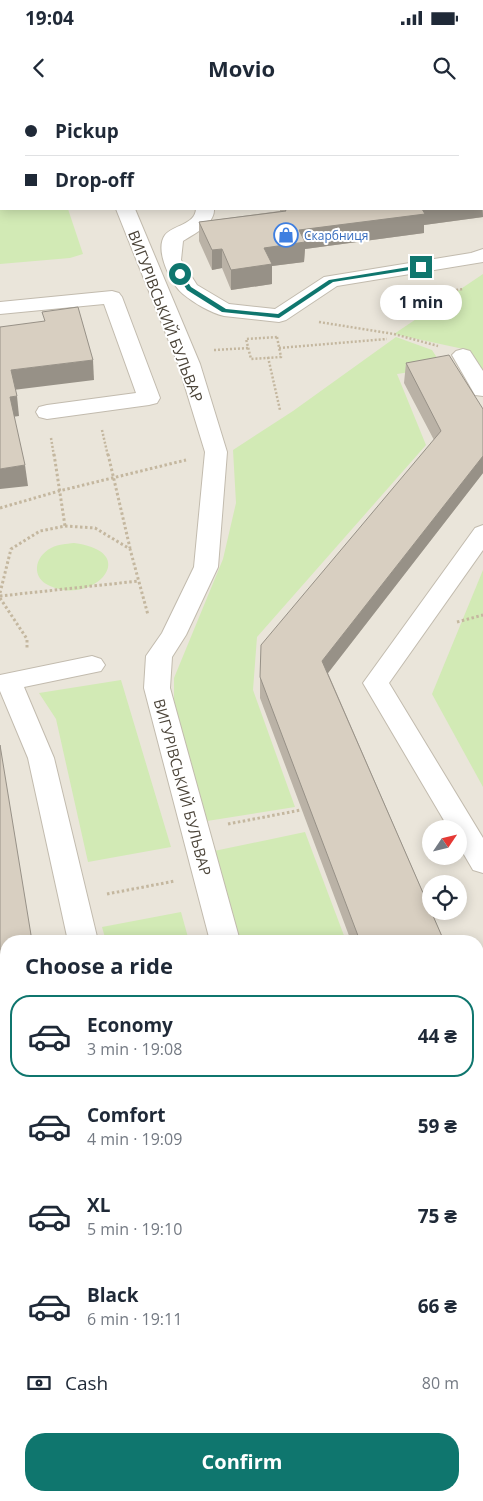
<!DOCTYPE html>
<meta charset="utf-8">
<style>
:root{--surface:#fff;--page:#f6f6f7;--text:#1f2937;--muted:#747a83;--line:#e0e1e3;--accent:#0f766e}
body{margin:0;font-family:"Open Sans",sans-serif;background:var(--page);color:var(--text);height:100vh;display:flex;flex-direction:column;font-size:19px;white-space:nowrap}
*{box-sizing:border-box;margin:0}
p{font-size:16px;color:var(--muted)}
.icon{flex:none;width:28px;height:28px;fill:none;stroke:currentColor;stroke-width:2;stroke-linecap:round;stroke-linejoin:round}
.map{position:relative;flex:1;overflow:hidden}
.sheet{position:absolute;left:0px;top:835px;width:484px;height:566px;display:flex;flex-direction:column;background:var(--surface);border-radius:20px 20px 0 0;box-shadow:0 2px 12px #0003}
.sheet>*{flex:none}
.banner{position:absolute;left:0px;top:0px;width:484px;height:110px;box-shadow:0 2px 12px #0003;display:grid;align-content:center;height:110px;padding:0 25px;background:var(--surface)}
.needle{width:32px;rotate:55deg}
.controls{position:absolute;left:422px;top:720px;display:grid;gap:10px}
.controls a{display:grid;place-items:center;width:45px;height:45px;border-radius:50%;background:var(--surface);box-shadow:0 2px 12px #0003;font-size:25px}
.end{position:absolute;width:22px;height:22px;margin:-11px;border:6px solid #0f766e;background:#fff;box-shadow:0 0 0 2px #fff}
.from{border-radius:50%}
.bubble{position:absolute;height:35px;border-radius:18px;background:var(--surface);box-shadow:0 2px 12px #0003;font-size:16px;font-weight:700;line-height:35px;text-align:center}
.banner b{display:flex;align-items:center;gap:18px;height:48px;font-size:19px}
.banner b+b{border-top:1px solid var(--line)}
.banner i{width:12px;height:12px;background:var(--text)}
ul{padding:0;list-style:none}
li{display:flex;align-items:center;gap:15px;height:82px;margin:0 10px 8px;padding:0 15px;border:2px solid transparent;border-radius:20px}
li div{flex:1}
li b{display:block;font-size:19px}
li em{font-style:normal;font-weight:700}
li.current{border-color:var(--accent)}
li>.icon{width:45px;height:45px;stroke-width:1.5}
h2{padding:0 25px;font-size:22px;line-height:60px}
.pay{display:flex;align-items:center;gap:12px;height:55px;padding:0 25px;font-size:19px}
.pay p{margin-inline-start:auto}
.action{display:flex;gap:10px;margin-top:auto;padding:10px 25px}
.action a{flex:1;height:58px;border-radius:20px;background:var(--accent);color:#fff;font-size:20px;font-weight:700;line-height:58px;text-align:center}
.status{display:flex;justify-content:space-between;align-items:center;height:35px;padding:0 25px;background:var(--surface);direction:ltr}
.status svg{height:14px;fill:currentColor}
header{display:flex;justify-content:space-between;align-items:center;height:65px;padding:0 25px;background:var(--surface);font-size:22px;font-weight:700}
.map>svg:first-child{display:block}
.residential{fill:#eae5da;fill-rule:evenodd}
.commercial{fill:#f7ead8}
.medical{fill:#f6e3e0}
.green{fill:#d2eab5}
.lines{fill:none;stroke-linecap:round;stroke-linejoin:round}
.minor-casing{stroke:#c2bbae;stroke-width:2}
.path-far2{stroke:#c4b79f;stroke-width:2.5;stroke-dasharray:2 2;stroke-linecap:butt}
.path-far1{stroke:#c4b79f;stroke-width:3;stroke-dasharray:2.5 2.5;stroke-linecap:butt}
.path{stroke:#c4b79f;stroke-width:4;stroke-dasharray:3 3;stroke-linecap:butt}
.minor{fill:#fff;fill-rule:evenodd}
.wall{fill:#bab2a6}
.shaded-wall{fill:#979187}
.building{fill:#d8cfc1;stroke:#979187}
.route{fill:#0f766e}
.labels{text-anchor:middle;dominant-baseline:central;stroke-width:4;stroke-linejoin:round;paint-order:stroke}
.far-shop-label{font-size:12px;fill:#366cbe;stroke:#fff;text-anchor:start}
.street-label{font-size:15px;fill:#4b4439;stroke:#fff}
</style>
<div class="status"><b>19:04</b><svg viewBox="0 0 49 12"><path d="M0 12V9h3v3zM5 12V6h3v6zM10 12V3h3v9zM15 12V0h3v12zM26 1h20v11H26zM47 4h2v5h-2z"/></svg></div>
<header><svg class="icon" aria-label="back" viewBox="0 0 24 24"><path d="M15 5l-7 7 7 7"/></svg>Movio<svg class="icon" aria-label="search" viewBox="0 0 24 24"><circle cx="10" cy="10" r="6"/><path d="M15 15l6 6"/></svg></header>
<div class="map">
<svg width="483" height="1401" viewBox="0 0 483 1401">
<rect width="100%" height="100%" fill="#f6f3ec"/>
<path class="residential" d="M366 0H483V1401H0V39L1 109H482V1H361ZM431 729H459V756H431ZM431 784H459V811H431ZM6 841H478V1395H6Z"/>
<polygon class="commercial" points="0,0 366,0 1,1 0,39"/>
<polygon class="medical" points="483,1071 483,1401 386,1401 384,1395 478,1395 478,1073"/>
<g class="green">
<polygon points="0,104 1,109 68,109 83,154 70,158 0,164"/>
<polygon points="483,174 483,274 468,250 394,234"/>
<polygon points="396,237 432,250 443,267 397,274 426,345 257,537 253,590 295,707 207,721 174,603 174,578 223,459 236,403 233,350 293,311"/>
<path d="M74 443C143 452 94 506 50 486 31 478 34 457 51 448 58 444 66 444 74 443Z"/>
<polygon points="483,470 483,687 432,594"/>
<polygon points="121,580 171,747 88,762 56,619 39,593"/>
<polygon points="305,732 346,841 240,841 214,751"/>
<polygon points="181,812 189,841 106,841 102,827"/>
<polygon points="223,1395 319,1395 321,1401 224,1401"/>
</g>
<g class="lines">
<g class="minor-casing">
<g id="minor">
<polygon points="79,0 97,0 98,1 80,1"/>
<rect x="0" y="27" width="1" height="10"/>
<polygon points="116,109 135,109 200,264 227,352 218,467 186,535 172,557 170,588 240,841 210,841 144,588 146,556 162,533 194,467 205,352 178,264"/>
<path d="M196 109H214C215 124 194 134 183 141L181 160 197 185 229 204 275 209 324 177 471 153 483 149V162L337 186 286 220 279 222 224 216C211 213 194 203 183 194 171 184 154 150 165 135 173 125 195 125 196 109Z"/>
<polygon points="112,191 119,193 122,197 160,298 157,303 149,305 47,319 39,317 36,312 39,307 47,305 136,293 104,204 0,214 0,202"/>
<polygon points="463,249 470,251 483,271 483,296 475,295 452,255 456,251"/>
<polygon points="483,425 483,450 389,583 483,738 483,773 473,770 459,746 459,729 449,729 363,583 475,428"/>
<polygon points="92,556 101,559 105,565 101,571 24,587 54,658 98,841 68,841 28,658 0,591 0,575"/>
<polygon points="6,1183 6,1215 0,1216 0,1184"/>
<polygon points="179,1395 217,1395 218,1401 180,1401"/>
<polygon points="354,1395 392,1395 394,1401 356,1401"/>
</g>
</g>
<g class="path-far2">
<polyline points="440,1 442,0"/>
<polyline points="381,201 463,189"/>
<polyline points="319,222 394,234 438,246"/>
<polygon points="277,237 281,257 251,259 246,239"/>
<polyline points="279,248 387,239"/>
<polyline points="214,250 249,248"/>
<polyline points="268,257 280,310"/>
<polyline points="102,330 108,356"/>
<polyline points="51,338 54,356"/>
</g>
<g class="path-far1">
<polyline points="54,354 65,426"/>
<polyline points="108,354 130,448"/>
<polyline points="0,408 59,391 186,360"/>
<polyline points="0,493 11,449 40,431 65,426 95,428 130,449 148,515"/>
<polyline points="0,496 139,481"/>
<polyline points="0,498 27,539 27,549"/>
<polyline points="457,522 483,515"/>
<polyline points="228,724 301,710"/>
<polyline points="107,794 175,781"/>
</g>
<g class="path">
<polyline points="478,1074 483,1070"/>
<polyline points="478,1078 483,1078"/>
<polyline points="443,1395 445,1401"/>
</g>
<use href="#minor" class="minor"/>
</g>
<g class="wall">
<polygon points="280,109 482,109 483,117 424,125 424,133 305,149 304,162 272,166 272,184 231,190 222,168 212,170 199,141 199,122 280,111"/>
<polygon points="406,263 483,309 483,373 328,573 444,841 351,841 260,598 260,577 434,340 404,283"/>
<polygon points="478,1105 483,1107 483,1351 478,1348 478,1252 480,1248 478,1247"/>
</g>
<g class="shaded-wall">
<polygon points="0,0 46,0 46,1 1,1 1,13 0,13"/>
<polygon points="482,42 483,42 482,61"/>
<polygon points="482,98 483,117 424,125 424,133 305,149 304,162 272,166 272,184 231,190 231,170 264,148 299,130 420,109 482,109"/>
<polygon points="222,149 222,168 212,170 212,150"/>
<polygon points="93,260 94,280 13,290 11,270"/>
<polygon points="17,296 19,316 12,317 10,297"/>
<polygon points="483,356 483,373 321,582 322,561"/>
<polygon points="25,365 28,386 0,389 0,369"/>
<polygon points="483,1020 483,1038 478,1039 478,1021"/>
<polygon points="6,1122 6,1141 0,1142 0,1123"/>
<polygon points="136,1395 137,1401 132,1401"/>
</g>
<g class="building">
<rect x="106" y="0" width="89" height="1"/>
<polygon points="482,12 483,12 482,42"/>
<polygon points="285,109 422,109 425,114 299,130 305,142 264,148 272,164 231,170 222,149 212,150 199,122 286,111"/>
<polygon points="78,207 93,260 11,270 17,296 10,297 25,365 0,369 0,227 45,221 42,212"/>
<polygon points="449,255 483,309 483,356 322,561 444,841 360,841 260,577 261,545 441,331 406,263"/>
<polygon points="0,645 32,841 6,841 6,1122 0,1123"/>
<polygon points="478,918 483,931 483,1020 478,1021"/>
<polygon points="478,1105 483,1107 483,1231 478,1228"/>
<polygon points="483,1241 483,1333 478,1330 478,1252"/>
<polygon points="6,1259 6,1327 0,1276 0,1260"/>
<polygon points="15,1395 136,1395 132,1401 15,1401"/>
</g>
<polygon class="route" points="421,165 423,168 333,182 279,218 222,212 187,190 177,174 182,173 191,187 226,209 278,214 329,180"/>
<defs>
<g id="shop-ring" transform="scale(1.25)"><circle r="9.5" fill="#fff" stroke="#3f7fe0" stroke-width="1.5"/><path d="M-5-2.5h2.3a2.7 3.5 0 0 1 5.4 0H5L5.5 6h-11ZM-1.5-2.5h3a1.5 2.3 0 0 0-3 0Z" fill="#3f7fe0"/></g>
</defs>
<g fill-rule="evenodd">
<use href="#shop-ring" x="286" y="135"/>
</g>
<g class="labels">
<g class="far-shop-label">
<text x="304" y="135">Скарбниця</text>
</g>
<g class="street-label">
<text transform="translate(166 216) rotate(69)">ВИГУРІВСЬКИЙ БУЛЬВАР</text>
<text transform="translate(183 687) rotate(75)">ВИГУРІВСЬКИЙ БУЛЬВАР</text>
</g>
</g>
</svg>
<div class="controls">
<a><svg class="needle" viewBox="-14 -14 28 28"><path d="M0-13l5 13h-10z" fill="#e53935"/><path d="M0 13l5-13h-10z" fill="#747a83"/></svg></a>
<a><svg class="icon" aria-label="locate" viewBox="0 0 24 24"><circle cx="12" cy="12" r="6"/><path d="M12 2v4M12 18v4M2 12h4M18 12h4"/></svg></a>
</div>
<i class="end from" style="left:180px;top:174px"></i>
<i class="end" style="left:421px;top:167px"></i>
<div class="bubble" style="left:380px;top:185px;width:82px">1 min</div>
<div class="banner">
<b><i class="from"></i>Pickup</b>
<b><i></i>Drop-off</b>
</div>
<section class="sheet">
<h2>Choose a ride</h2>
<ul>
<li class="current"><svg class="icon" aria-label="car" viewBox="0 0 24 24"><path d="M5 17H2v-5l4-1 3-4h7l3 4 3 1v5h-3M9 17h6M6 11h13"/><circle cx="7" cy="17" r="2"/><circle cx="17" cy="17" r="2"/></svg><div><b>Economy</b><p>3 min · 19:08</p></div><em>44 ₴</em></li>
<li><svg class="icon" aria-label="car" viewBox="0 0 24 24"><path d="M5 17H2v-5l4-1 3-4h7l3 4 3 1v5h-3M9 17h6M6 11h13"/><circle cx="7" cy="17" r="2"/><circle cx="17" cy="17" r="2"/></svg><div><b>Comfort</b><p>4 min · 19:09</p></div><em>59 ₴</em></li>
<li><svg class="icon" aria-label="car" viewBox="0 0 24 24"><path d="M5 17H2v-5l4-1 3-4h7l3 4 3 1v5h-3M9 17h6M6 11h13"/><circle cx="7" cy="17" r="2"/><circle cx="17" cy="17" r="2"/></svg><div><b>XL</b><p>5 min · 19:10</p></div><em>75 ₴</em></li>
<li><svg class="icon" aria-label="car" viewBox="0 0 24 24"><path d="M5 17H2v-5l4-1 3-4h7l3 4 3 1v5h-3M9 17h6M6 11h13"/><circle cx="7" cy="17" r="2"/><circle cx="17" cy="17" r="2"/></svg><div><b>Black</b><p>6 min · 19:11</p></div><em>66 ₴</em></li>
</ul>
<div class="pay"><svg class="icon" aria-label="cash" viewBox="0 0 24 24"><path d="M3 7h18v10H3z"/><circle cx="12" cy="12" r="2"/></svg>Cash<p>80 m</p></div>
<div class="action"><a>Confirm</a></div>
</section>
</div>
